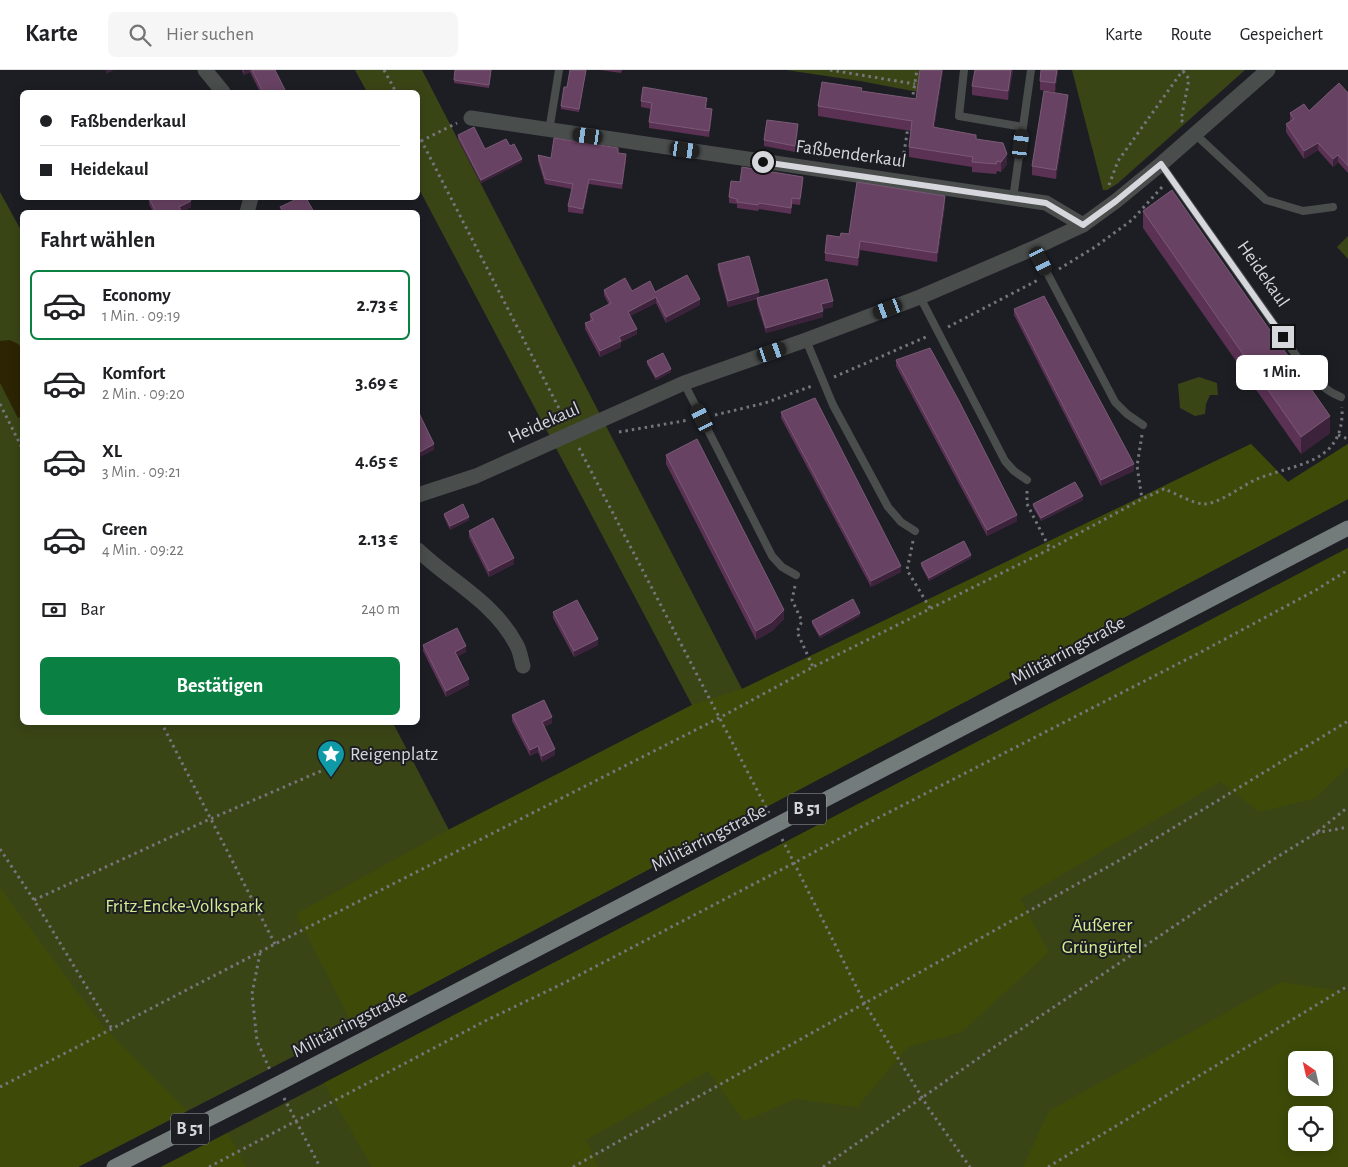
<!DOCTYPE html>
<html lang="de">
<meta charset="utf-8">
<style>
:root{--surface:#fff;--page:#f6f6f6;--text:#202124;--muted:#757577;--line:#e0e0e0;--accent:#0b8043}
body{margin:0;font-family:"Alegreya Sans",sans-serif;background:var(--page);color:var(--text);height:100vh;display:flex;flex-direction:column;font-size:19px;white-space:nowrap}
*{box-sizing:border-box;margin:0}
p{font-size:16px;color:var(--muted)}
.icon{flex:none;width:28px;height:28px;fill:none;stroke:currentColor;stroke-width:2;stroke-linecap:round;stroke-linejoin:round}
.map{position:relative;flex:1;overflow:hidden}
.sheet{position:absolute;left:20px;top:140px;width:400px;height:515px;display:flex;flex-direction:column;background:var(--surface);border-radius:8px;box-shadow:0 2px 12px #0003}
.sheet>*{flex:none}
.guide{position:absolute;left:20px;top:20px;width:400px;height:110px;border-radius:8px;box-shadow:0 2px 12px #0003;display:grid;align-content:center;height:110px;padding:0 20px;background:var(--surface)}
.needle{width:32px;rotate:326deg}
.controls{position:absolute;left:1288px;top:981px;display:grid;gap:10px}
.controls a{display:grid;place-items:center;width:45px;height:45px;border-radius:8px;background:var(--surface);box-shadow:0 2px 12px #0003;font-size:25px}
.end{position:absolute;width:22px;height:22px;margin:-11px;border:6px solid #d6d7dc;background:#111;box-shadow:0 0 0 2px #111}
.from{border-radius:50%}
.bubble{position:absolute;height:35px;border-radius:8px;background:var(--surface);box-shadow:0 2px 12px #0003;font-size:16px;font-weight:700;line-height:35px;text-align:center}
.car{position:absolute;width:15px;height:30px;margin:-15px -8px;border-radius:6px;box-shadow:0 0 4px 1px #0007;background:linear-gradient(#222 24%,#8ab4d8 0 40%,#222 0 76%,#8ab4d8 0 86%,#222 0)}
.guide b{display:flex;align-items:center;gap:18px;height:48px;font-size:19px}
.guide b+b{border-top:1px solid var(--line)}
.guide i{width:12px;height:12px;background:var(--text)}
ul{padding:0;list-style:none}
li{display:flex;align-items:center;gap:15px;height:70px;margin:0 10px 8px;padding:0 10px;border:2px solid transparent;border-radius:8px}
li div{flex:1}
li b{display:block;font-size:19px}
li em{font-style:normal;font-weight:700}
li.current{border-color:var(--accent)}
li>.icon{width:45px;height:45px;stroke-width:1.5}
h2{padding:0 20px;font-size:22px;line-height:60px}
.pay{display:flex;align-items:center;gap:12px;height:55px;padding:0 20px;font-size:19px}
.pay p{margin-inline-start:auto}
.primary-button{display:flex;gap:10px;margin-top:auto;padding:10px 20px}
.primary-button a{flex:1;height:58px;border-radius:8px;background:var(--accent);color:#fff;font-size:20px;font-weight:700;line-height:58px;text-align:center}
header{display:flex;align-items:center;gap:30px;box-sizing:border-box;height:70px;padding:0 25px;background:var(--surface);border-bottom:1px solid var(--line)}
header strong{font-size:24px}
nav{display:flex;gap:28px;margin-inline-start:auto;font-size:18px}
.search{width:350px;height:45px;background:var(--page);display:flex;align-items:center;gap:12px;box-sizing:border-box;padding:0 18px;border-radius:8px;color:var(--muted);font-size:19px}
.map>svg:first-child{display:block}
.green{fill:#3a4516;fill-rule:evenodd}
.forest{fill:#3e4b08;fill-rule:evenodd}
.sand{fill:#2d2403}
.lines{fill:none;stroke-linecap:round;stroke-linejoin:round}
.path{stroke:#75767c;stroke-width:3;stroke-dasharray:2.5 4;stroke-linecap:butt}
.service{stroke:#494d4c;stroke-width:8}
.minor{stroke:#494d4c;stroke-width:15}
.primary{stroke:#747c7b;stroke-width:15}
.wall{fill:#5b3154}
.shaded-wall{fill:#3c223b}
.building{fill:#684263;stroke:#7a5a76}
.route{stroke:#d6d7dc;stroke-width:6}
.labels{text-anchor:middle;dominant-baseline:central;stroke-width:4;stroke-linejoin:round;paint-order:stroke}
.shield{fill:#1c1e24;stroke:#9ea0a5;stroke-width:1}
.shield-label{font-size:18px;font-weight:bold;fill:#d6d7dc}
.street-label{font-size:19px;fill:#d6d7dc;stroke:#1c1e24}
.poi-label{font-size:19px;fill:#d6d7dc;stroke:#1c1e24;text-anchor:start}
.park-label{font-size:19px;fill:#d5ec92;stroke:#1c1e24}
</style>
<header>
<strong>Karte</strong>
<div class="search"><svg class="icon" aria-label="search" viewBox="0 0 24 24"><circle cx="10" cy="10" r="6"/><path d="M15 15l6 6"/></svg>Hier suchen</div>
<nav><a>Karte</a><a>Route</a><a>Gespeichert</a></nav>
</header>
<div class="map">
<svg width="1348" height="1097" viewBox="0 0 1348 1097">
<rect width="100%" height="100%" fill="#1c1e24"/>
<g class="green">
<polygon points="355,0 422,0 742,619 1251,374 1288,412 1348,374 1348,429 353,956 78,1097 0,1097 0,122 22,162 22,652 393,653 449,760 692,635 418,117 418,22 367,22"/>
<polygon points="786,0 921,0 918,22 860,11"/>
<polygon points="1072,0 1245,0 1117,114 1107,120 1103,120"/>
<polygon points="1348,166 1348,189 1337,177"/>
<polygon points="1199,307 1217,313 1218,325 1210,325 1206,334 1205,344 1195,346 1180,338 1178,314"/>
<path d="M1348 478V1097H161L324 1013ZM1296 990H1324V1018H1296ZM1296 1045H1324V1072H1296Z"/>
</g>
<g class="forest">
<polygon points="1251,374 1288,412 1348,374 1348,429 353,956 296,844 448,760 692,635 742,619"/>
<polygon points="1348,478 1348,697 1315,728 1260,742 1220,712 1020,829 1049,882 962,962 908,977 857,1037 795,1029 744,1051 708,1001 586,1070 598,1097 372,1097 324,1013"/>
<polygon points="0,818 102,955 187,1041 78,1097 0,1097"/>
<path d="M1281 912 1348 922V1097H1023L1049 1041ZM1296 990H1324V1018H1296ZM1296 1045H1324V1072H1296Z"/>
<polygon points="228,1063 246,1097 161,1097"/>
</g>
<polygon class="sand" points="10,270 18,274 22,279 22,346 18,348 0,313 0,271"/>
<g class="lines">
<g class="path">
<polyline points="384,0 396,22"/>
<polyline points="830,0 915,14"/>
<polyline points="1183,1 1189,9 1181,50 1184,53"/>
<polyline points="912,31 917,0"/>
<polyline points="418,64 565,350"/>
<polyline points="421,71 457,53"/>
<polyline points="902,96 908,57"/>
<polyline points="1109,115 1118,91 1183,0"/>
<polyline points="1059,199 1095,177 1132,150 1163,116"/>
<polyline points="948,257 1038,210"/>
<polyline points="834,307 926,267"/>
<polyline points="0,334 22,378"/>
<polyline points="715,345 765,333 812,316"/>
<polyline points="619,362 689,350"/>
<polyline points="1142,365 1137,396 1142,429"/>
<polyline points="1338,365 1348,369"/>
<polyline points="579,378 769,743"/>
<polyline points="1027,421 1027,434 1050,479"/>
<polyline points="913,471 907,500 930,538"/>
<polyline points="795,516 792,530 802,551 797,562 813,597"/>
<polyline points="161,652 275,874"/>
<polyline points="1316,763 1348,757"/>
<polyline points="782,769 865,934 929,1039 970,1097"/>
<polyline points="0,779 34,830 112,959"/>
<polyline points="34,830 210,749 321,701"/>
<polyline points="260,883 252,924 257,971 270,1000"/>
<path d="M0 1017 275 874 719 648 813 597 1050 479 1142 429 1164 419C1175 423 1192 433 1203 434 1217 435 1242 416 1255 410 1293 393 1345 396 1342 337"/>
<polyline points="284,1028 320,1097"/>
<polyline points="209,1097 485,951 564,913 794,793 874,750 1201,582 1316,520 1348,500"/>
<polyline points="573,1097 1127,786 1348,651"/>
<polyline points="823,1097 993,978 1274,789 1316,763 1348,737"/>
<polyline points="1048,1097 1348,916"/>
</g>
<g class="service">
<polyline points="964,0 959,46 1023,57 1013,129"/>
<polyline points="1023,57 1031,0"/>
<polyline points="549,61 559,0"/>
<polyline points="1195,64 1266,130 1303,141 1333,137"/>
<path d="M1161 94 1305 298C1317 311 1325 321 1341 327"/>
<polyline points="1034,178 1115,332 1127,344 1143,355"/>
<polyline points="920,227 1005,391 1014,401 1027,410"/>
<polyline points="806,270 833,335 888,437 901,452 915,461"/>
<polyline points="684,313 772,486 782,497 796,505"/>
</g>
<g class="minor">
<polyline points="205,0 223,22"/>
<polyline points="471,48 1046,133 1083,155"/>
<polyline points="247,142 251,128"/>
<polyline points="418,425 476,406 684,313 806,270 920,227 1034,178 1083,155 1116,131 1161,94 1268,0"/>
<path d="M418 480C450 511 494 532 516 574 520 580 521 589 523 596"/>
</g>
<polyline class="primary" points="114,1097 266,1020 1348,458"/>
</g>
<g class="wall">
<polygon points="242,0 275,0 286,22 260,22 250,2 244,5"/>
<polygon points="455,0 491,0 489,18 454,13"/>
<polygon points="586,0 579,42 561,39 561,36 567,17"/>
<polygon points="600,0 622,0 621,3"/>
<polygon points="920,0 943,0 934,58 976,69 1007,94 1001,102 997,101 996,104 972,102 972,97 909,87 909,77 911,61 818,46 818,36 862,21 916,29"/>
<polygon points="975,0 1013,0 1008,30 972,25 972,16"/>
<polygon points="1041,0 1058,0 1055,22 1040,20 1040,11"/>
<polygon points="1348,23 1348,103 1338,92 1333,97 1318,80 1304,89 1286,62 1286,54 1290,51 1290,43 1309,41"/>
<polygon points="641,31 707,34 706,38 712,45 709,67 649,58 649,52 651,39 641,37"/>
<polygon points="1068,34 1056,109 1032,105 1032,96"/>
<polygon points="798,60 795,82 764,76 764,70"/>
<polygon points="458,65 485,79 510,76 522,92 481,113 458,69"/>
<polygon points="618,83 626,89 622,119 589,114 583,144 568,142 568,136 572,119 545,114 538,91 538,85 551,88"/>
<polygon points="740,112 803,113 800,135 792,134 791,144 759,139 758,141 737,138 737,134 729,133 729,127"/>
<polygon points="149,128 191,137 182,142 153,142 149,134"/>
<polygon points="945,135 937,192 860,180 858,196 825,191 825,183 840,167"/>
<polygon points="1143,141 1330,363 1301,384 1143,158"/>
<polygon points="718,194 759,227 833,237 822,239 823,247 766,263 757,234 757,229 728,237 718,200"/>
<polygon points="604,220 655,222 700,235 666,253 656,233 630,246 637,264 621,272 621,277 600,287 585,259 585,253 590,251 590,244 609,235 604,225"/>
<polygon points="1014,239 1134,401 1101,416 1014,245"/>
<polygon points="896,290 1017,451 987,466 896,296"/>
<polygon points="647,291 671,302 656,310 647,294"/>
<polygon points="781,342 901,502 871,517 781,348"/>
<polygon points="666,385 784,549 772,561 756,570 666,394"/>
<polygon points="1083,430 1041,451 1033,437 1033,434"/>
<polygon points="444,444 469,450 450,460 444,447"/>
<polygon points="469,461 514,494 489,507 469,467"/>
<polygon points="971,488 929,511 921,496 921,493"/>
<polygon points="553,542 598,575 574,587 553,548"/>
<polygon points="860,546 820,568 812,554 812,551"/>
<polygon points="423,575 466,582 458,586 469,615 446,627 423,581"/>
<polygon points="512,645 552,653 544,657 555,685 542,692 538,682 530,686 512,651"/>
</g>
<g class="shaded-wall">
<polygon points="106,0 114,0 106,4"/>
<polygon points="244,0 250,0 250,2 244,5"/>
<polygon points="942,0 943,0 933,67 933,57"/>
<polygon points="1011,0 1013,0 1008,30 1008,21"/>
<polygon points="1057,0 1058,0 1055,22 1055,13"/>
<polygon points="1068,25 1068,34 1056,109 1056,100"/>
<polygon points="712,39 712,45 709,67 709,61"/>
<polygon points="798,54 798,60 795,82 795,76"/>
<polygon points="1318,73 1318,80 1304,89 1304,81"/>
<polygon points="626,84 626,89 622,119 622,114"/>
<polygon points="1007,84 1007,94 1001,102 1001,92"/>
<polygon points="1338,85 1338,92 1333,97 1333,89"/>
<polygon points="522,89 522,92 481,113 481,110"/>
<polygon points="803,107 803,113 800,135 800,129"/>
<polygon points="589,109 589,114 583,144 583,139"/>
<polygon points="945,126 945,135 937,192 937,183"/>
<polygon points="191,131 191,137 180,142 179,137"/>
<polygon points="860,171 860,180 858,196 858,188"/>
<polygon points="759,222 759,228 728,237 728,231"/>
<polygon points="656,227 656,233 628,247 628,242"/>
<polygon points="700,229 700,235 666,253 666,247"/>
<polygon points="833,231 833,237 821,240 821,234"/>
<polygon points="823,241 823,247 766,263 766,258"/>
<polygon points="637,259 637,264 621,272 621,277 600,287 600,281 619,267"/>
<polygon points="671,299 671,302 656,310 656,307"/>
<polygon points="1330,346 1330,363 1301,384 1301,367"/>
<polygon points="434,374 434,380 418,388 418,383"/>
<polygon points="1134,394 1134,401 1101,416 1101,410"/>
<polygon points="1083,426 1083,430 1041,451 1041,448"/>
<polygon points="1017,445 1017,451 987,466 987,460"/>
<polygon points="469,447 469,450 450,460 450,456"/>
<polygon points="971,485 971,488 929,511 929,508"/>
<polygon points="514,488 514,494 489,507 489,501"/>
<polygon points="901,496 901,502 871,517 871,511"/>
<polygon points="784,540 784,549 772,561 756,570 756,561"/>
<polygon points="860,543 860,546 820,568 820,565"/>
<polygon points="598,569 598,575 574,587 574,581"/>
<polygon points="466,576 466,582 455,588 455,582"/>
<polygon points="469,609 469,615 446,627 446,621"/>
<polygon points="552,647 552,653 542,658 542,652"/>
<polygon points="538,676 538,682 530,686 530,680"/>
<polygon points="555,679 555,685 542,692 542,686"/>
</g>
<g class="building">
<polygon points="252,0 275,0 286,22 263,22"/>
<polygon points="455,0 491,0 489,15 454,10"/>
<polygon points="570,0 586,0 579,39 561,36 564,17 567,17"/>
<polygon points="920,0 942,0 933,57 976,65 976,69 1003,73 1007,84 1001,92 997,91 996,94 972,92 973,87 909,77 912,51 818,36 822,12 862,18 861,21 916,29"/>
<polygon points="975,0 1011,0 1008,21 972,16"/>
<polygon points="1041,0 1057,0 1055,13 1040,11"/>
<polygon points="1339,13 1348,23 1348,96 1338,85 1333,89 1318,73 1304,81 1286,54 1294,49 1290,43 1304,34 1309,41"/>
<polygon points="643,17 707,28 705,38 712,39 709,61 649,52 652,33 641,31"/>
<polygon points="1044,21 1068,25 1056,100 1032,96"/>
<polygon points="767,50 798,54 795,76 764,70"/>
<polygon points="474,57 485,79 506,69 510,76 514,74 522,89 481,110 458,65"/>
<polygon points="554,68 618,78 618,83 626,84 622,114 589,109 583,139 568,136 573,114 545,109 538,85 551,88"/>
<polygon points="742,97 803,107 800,129 792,128 791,138 759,133 758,135 737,132 737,129 729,127 731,111 740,112"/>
<polygon points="857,112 945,126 937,183 860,171 858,188 825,183 827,165 840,167 841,163 849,164"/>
<polygon points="1172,120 1330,346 1301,367 1143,141"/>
<polygon points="149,128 189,128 191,131 179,137 182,142 156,142"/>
<polygon points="299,128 306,128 314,142 283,142 280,137"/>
<polygon points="749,186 759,222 728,231 718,194"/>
<polygon points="687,205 700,229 666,247 656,227 628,242 637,259 619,267 621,271 600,281 585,253 593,250 590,244 611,233 604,220 625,208 632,221 650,211 655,222"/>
<polygon points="827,209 833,231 821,234 823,241 766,258 757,228"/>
<polygon points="1044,226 1134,394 1101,410 1014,239"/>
<polygon points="930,278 959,331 1017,445 987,460 896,290"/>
<polygon points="663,283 671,299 656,307 647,291"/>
<polygon points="815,328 901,496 871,511 781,342"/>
<polygon points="418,341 434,374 418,383"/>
<polygon points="697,369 784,540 772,552 756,561 666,385"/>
<polygon points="1075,412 1083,426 1041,448 1033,434"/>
<polygon points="463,434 469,447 450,456 444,444"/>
<polygon points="493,448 514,488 489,501 469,461"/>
<polygon points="964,471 971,485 929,508 921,493"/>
<polygon points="853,529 860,543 820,565 812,551"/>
<polygon points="577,530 598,569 574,581 553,542"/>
<polygon points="457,558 466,576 455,582 469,609 446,621 423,575"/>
<polygon points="544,630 552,647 542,652 555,679 542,686 538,676 530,680 512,645"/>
</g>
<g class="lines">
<polyline class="route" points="763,92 1046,133 1083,155 1116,131 1161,94 1283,267"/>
</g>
<defs>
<g id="sight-pin" transform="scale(1.4375)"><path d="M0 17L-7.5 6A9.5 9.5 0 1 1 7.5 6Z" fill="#0f9aa8" stroke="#1c1e24"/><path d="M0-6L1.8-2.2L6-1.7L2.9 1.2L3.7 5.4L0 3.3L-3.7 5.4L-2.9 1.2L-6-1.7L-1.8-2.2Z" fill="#fff"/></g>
</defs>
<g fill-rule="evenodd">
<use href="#sight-pin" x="331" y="684"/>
</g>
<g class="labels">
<g class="shield">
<rect x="788" y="723.5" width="38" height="31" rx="4"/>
<rect x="171" y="1043.5" width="38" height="31" rx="4"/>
</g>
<g class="shield-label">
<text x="807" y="739">B 51</text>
<text x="190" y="1059">B 51</text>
</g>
<g class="street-label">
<text transform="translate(851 84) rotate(8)">Faßbenderkaul</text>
<text transform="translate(1263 204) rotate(55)">Heidekaul</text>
<text transform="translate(544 353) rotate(-24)">Heidekaul</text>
<text transform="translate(1068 581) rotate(-28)">Militärringstraße</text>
<text transform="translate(709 768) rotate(-27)">Militärringstraße</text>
<text transform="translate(350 954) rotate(-27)">Militärringstraße</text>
</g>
<g class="poi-label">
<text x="350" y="684">Reigenplatz</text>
</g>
<g class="park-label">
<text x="184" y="836">Fritz-Encke-Volkspark</text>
<text x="1102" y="855">Äußerer<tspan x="1102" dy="22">Grüngürtel</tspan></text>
</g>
</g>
</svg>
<div class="controls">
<a><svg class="needle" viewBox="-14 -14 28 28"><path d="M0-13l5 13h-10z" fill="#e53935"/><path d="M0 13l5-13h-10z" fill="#757577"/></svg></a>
<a><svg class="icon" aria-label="locate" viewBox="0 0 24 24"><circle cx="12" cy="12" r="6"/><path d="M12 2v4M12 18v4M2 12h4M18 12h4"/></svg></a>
</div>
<i class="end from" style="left:763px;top:92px"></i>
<i class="end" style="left:1283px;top:267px"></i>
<div class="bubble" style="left:1236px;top:285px;width:92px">1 Min.</div>
<i class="car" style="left:588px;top:66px;rotate:278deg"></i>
<i class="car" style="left:1021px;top:74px;rotate:7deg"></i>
<i class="car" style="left:685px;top:80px;rotate:98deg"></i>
<i class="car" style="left:1041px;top:191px;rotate:153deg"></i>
<i class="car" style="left:888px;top:239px;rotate:249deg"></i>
<i class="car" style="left:772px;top:282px;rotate:71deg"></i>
<i class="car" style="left:702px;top:348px;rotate:334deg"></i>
<div class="guide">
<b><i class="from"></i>Faßbenderkaul</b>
<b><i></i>Heidekaul</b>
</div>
<section class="sheet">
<h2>Fahrt wählen</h2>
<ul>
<li class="current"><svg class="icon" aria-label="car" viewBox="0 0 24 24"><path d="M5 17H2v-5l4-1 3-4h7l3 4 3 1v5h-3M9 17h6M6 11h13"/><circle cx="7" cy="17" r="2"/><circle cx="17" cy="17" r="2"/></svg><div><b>Economy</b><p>1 Min. · 09:19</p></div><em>2.73 €</em></li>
<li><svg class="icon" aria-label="car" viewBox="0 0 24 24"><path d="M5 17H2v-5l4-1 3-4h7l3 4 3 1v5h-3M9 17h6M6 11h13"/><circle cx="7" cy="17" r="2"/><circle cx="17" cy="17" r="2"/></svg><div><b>Komfort</b><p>2 Min. · 09:20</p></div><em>3.69 €</em></li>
<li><svg class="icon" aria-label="car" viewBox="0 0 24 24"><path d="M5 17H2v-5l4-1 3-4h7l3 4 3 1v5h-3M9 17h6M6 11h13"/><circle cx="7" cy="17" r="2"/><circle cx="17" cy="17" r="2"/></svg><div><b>XL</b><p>3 Min. · 09:21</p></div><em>4.65 €</em></li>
<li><svg class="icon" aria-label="car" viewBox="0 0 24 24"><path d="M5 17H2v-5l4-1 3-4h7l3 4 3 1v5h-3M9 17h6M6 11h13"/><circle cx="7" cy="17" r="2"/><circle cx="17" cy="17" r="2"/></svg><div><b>Green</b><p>4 Min. · 09:22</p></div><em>2.13 €</em></li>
</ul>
<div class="pay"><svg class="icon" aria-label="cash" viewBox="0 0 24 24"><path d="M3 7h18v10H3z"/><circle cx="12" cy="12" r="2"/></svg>Bar<p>240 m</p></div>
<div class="primary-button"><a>Bestätigen</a></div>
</section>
</div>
